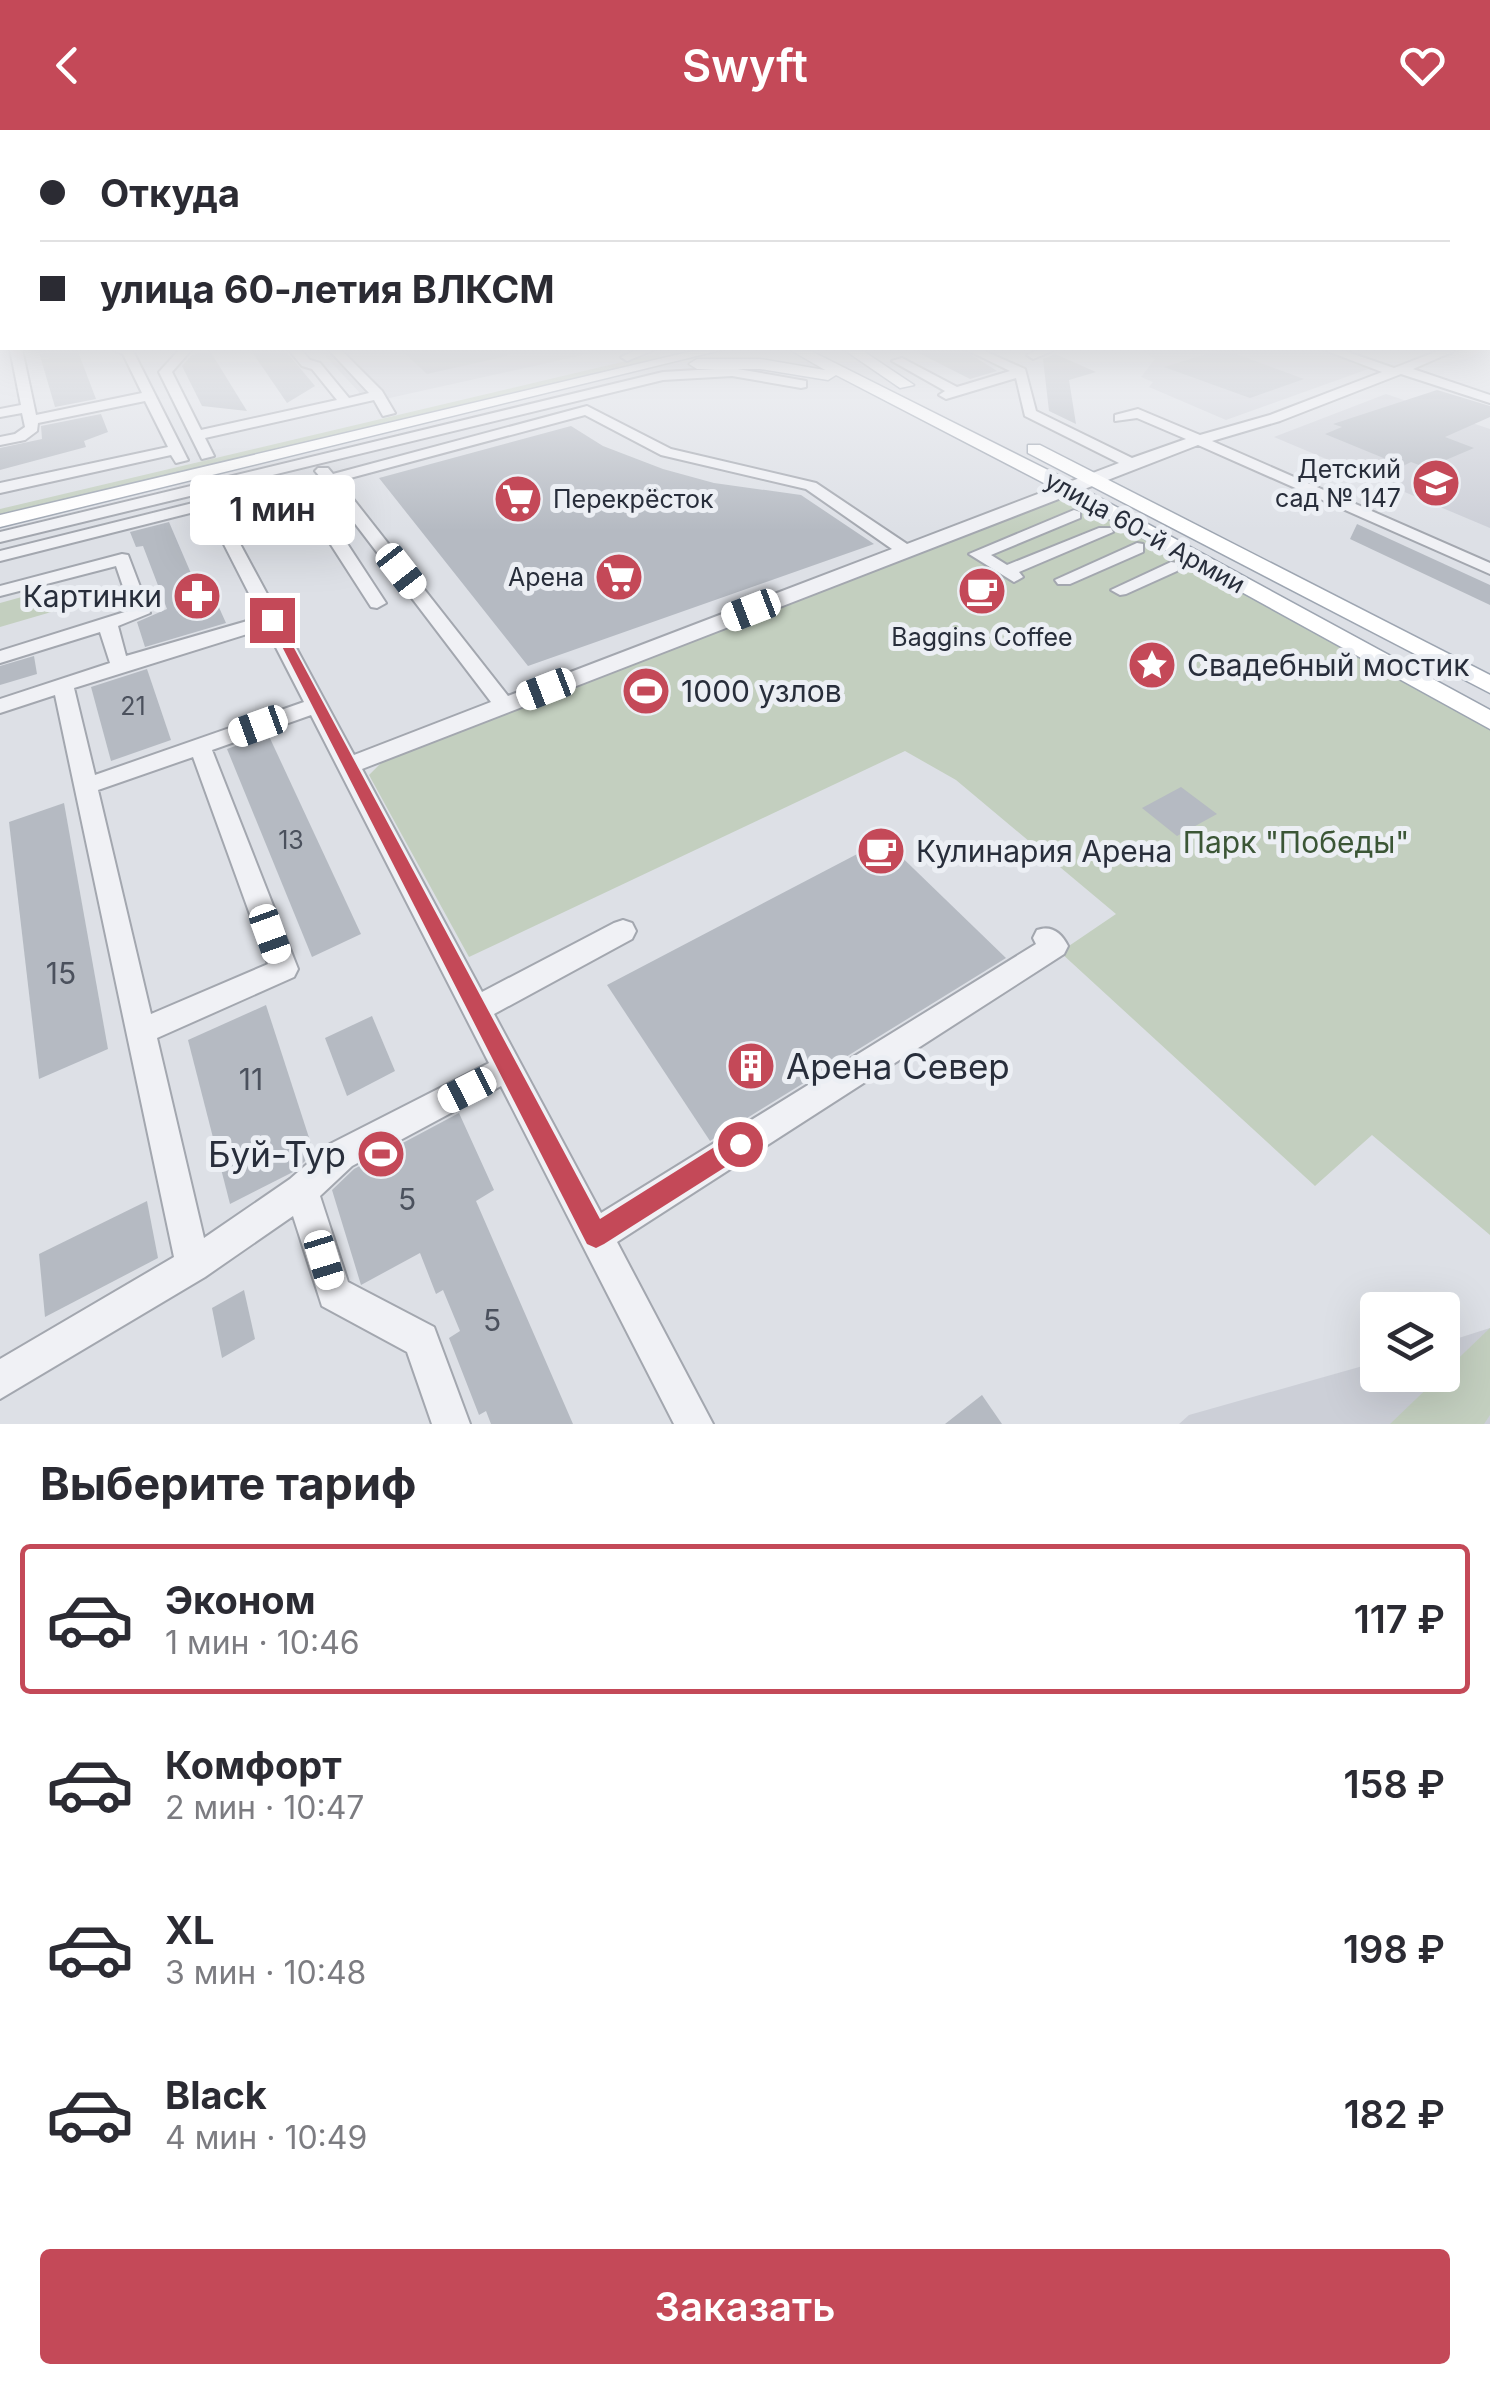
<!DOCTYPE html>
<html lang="ru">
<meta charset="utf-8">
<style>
:root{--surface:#fff;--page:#f7f7f7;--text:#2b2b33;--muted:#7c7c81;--line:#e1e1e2;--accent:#c44958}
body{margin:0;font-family:Inter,sans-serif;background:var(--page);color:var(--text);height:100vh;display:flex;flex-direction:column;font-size:38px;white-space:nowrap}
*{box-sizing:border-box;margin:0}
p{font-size:32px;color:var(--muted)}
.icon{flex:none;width:55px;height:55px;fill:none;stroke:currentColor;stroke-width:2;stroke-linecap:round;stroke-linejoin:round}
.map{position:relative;height:1294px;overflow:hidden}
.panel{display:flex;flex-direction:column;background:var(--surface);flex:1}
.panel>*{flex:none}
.top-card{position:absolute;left:0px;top:0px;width:1490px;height:220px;box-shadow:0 10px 40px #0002;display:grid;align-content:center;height:220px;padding:0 40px;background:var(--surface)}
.tools{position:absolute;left:1360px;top:1162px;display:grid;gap:20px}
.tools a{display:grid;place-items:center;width:100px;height:100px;border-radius:10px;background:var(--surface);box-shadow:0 10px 40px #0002;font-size:50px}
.end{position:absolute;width:45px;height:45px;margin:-22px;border:12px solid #c44958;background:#fff;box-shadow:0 0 0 5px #fff}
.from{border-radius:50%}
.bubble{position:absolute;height:70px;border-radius:10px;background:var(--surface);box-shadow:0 10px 40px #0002;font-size:32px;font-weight:600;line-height:70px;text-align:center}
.car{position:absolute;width:30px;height:60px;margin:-30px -15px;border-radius:12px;box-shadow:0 0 8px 2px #0007;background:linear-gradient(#fff 24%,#345 0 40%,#fff 0 76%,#345 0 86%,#fff 0)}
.top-card b{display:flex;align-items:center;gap:35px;height:95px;font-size:38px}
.top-card b+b{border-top:2px solid var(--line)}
.top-card i{width:25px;height:25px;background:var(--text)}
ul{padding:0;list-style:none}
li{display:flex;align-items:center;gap:30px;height:150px;margin:0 20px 15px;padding:0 20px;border:5px solid transparent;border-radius:10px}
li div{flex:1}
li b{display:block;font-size:38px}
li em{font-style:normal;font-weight:600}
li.selected{border-color:var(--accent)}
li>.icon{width:90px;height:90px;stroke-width:1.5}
h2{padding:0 40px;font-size:45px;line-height:120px}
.primary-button{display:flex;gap:20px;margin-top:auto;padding:20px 40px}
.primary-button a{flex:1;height:115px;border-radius:10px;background:var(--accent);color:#fff;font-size:40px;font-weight:600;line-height:115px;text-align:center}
header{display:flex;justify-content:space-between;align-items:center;height:130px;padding:0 40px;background:var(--accent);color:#fff;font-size:45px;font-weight:600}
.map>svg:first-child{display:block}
.built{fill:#cccfd7}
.green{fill:#c3cfbf}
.building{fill:#b5bac2}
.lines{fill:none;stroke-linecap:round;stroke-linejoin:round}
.minor-casing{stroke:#a3a7af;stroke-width:4}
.major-casing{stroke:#9da5b1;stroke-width:3}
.minor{fill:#f0f1f5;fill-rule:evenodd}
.major{fill:#fff;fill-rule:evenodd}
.route{fill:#c44958}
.labels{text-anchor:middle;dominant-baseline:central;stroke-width:10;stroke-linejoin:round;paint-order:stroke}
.far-poi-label{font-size:25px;fill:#282e3b;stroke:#eceff4;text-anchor:end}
.far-street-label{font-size:25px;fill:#282e3b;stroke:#eceff4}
.number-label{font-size:25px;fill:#4b515d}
.poi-label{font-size:30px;fill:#282e3b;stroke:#eceff4;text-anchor:start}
.park-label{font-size:30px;fill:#3b5636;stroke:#eceff4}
.near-number-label{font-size:30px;fill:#4b515d}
.near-poi-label{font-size:35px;fill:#282e3b;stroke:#eceff4;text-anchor:start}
</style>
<header><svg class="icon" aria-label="back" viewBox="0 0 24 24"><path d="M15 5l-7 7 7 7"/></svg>Swyft<svg class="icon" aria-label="heart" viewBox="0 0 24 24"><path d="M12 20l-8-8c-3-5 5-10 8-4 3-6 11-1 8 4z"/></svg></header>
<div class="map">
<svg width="1490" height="1294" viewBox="0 0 1490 1294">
<rect width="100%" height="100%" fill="#dde0e6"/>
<g class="built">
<polygon points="319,219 610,219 358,275 359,262"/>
<polygon points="1140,219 1315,219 1371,238 1226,290 1149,257 1153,252 1141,247 1155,229"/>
<polygon points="1386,264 1490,299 1490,398 1274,307"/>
<polygon points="1490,1198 1490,1294 1179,1294 1189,1285 1377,1232 1378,1245 1442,1245 1443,1213"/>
</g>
<g class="green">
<polygon points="660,223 660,229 0,384 0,379"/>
<polygon points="1062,364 1490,596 1490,1105 1372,1005 1315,1056 1060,822 1116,784 956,650 905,621 469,827 369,645 389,625"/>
<polygon points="58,457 65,478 0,497 0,473"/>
<polygon points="1490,1198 1490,1285 1484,1294 1390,1294"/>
</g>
<g class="building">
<polygon points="38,219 77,219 96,269 55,277"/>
<polygon points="250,219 284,219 315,256 287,273"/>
<polygon points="400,219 506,219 507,226 427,244"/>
<polygon points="911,219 962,219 997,241 970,249"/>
<polygon points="1223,219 1304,249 1250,268 1164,237"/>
<polygon points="210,221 247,281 202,276 182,236 192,225"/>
<polygon points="1055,224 1096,242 1069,250 1076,294 1049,281 1043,229"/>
<polygon points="1437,260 1490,276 1490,287 1445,307 1474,318 1427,338 1411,332 1403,336 1325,304 1342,297 1333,294"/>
<polygon points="101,284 108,302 84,311 86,317 0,340 0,318 42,309 41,296"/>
<polygon points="571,296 603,316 663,339 714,353 801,365 874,414 528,536 379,348"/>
<polygon points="169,392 205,476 217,473 226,493 145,517 137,492 167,479 143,416 136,417 130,402"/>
<polygon points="1357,394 1490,455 1490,475 1350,409"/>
<polygon points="34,526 37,544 0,555 0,536"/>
<polygon points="147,539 171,610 111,631 91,557"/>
<polygon points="268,604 361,804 312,827 227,619"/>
<polygon points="1181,657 1217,684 1177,706 1142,678"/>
<polygon points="64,673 108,919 39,949 9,692"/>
<polygon points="884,710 1006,828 710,1011 607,855"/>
<polygon points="266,875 314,1023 293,1042 230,1074 188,910"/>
<polygon points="372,886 395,941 347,966 325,908"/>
<polygon points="459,983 494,1060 476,1071 573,1294 491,1294 486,1281 479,1285 449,1208 460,1201 443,1160 436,1164 420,1123 361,1155 332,1060 354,1039"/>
<polygon points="147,1071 158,1128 45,1187 39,1124"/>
<polygon points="244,1160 255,1209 222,1228 212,1178"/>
<polygon points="982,1265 1002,1294 945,1294"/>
</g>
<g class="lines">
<g class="minor-casing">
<g id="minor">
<polygon points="10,219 22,219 36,285 142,263 123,224 111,219 132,219 188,330 176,333 171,325 0,363 0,353 168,317 145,271 38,293 37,301 25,310 0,315 0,307 15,304 25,297 22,283 0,287 0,279 21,275"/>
<polygon points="180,219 192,219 172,242 201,300 337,270 312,239 302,236 288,219 300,219 310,230 320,233 349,268 369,263 328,219 340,219 382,261 395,283 383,286 374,270 205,308 214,326 202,329 159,242"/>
<polygon points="639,219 656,219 627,231 621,227"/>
<path d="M965 219H980L1025 239 1036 281 1132 328 1186 309 1137 288 1115 291V285L1138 279 1200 305 1270 285 1382 242 1322 219H1339L1394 238 1443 219H1459L1413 239 1490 265V273L1401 244 1280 291 1212 311 1490 433V444L1198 315 362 639 482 862 614 793 623 790 632 793 636 801 632 809 494 884 601 1083 1036 814 1033 808 1037 800C1051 795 1061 802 1068 816L1064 824 617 1112 713 1294H674L501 956 352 1036 320 1066 348 1152 434 1197 470 1294H432L407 1222 322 1176 293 1086 205 1147 0 1269V1229L174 1127 55 565 0 583V569L110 533 100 502 0 533V521L131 480 116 436 0 466V456L122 424 128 425 150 483 118 496 126 526 261 487 206 379 0 431V421L201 371 198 364 0 412V402L663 242 732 238 806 251V257L801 258 732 246 663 250 211 360 354 625 491 572 328 358 316 366 386 473 377 478 371 477 299 365 321 348 315 341 318 338H328L333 344 587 276 671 319 816 353 907 414 1119 333 1025 286 1016 248 946 269 939 265 945 261 892 231 902 228 957 257 1010 241ZM585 285 661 325 806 359 892 419 508 566 339 351ZM266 498 304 572 95 645 74 558ZM311 585 489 933 330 1014 290 1049 204 1108 157 908 294 847 298 839 212 620ZM193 627 268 834 151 884 98 660Z"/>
<polygon points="1040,219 1057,219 1033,229 1027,225"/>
<polygon points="1074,380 1080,382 1080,388 991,425 1007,435 1099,398 1111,398 1113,402 1019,442 1023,447 1014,452 969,424"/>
<polygon points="1137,413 1143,414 1143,422 1070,454 1058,454 1055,450"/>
<polygon points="1171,432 1177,433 1177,441 1126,464 1120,465 1111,460"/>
</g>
</g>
<g class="major-casing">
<g id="major">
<polygon points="701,219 725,219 0,397 0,385"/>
<polygon points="789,219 807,219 1054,343 1490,580 1490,599 1040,351 836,245 828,250 760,239 697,239 689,234 697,229 760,229 825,240"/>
<polygon points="843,219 860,219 914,255 900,258"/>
<polygon points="1028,315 1040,315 1490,545 1490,563 1028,323"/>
</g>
</g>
<use href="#minor" class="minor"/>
<use href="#major" class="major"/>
</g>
<linearGradient id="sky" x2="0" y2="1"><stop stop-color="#89b1da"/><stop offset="0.55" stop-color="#f0f1f4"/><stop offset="1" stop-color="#f0f1f4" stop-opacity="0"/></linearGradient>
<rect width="1490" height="400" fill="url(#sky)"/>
<polygon class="route" points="267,487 279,490 600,1089 732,1006 749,1006 749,1022 604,1114 596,1118 587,1114"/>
<defs>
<g id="school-disc" transform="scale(2.5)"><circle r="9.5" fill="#c44958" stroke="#eceff4"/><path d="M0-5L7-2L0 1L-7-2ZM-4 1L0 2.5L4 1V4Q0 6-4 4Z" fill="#fff"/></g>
<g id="supermarket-disc" transform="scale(2.5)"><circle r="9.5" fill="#c44958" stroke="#eceff4"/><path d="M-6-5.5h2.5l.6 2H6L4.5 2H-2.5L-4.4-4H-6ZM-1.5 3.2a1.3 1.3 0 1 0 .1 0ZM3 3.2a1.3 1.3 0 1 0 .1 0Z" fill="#fff"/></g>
<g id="cafe-disc" transform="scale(2.5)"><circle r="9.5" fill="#c44958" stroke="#eceff4"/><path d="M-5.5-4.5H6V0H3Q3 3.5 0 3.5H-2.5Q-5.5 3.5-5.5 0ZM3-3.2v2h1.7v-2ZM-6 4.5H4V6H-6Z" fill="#fff"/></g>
<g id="pharmacy-disc" transform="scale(2.5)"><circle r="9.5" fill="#c44958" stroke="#eceff4"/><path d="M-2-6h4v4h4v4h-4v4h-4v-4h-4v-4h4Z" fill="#fff"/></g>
<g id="sight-disc" transform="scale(2.5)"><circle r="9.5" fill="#c44958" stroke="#eceff4"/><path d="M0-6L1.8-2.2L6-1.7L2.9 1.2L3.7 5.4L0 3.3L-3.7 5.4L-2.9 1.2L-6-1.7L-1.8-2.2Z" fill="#fff"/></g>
<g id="stadium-disc" transform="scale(2.5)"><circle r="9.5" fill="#c44958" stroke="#eceff4"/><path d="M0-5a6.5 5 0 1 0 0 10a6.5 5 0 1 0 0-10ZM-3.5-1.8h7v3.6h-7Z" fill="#fff"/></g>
<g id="building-disc" transform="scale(2.5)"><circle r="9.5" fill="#c44958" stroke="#eceff4"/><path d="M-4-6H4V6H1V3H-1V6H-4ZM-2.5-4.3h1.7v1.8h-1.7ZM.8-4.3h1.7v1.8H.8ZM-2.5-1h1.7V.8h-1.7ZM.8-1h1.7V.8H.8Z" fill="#fff"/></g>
</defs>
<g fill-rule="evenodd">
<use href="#school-disc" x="1436" y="353"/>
<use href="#supermarket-disc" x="518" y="369"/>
<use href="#supermarket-disc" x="619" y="447"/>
<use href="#cafe-disc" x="982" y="461"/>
<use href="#pharmacy-disc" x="197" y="466"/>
<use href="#sight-disc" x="1152" y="535"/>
<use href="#stadium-disc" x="646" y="561"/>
<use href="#cafe-disc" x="881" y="721"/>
<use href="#building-disc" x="751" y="936"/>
<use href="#stadium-disc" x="381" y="1024"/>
</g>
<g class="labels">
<g class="far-poi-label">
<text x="1401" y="339">Детский<tspan x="1401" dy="29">сад № 147</tspan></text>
<text x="553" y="369" text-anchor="start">Перекрёсток</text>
<text x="584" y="447">Арена</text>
<text x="982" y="507" text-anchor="middle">Baggins Coffee</text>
</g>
<g class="far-street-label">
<text transform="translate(1145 402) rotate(29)">улица 60-й Армии</text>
</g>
<g class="number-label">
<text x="133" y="576">21</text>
<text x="291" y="710">13</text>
</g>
<g class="poi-label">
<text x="162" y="466" text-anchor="end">Картинки</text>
<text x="1187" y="535">Свадебный мостик</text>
<text x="681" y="561">1000 узлов</text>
<text x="916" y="721">Кулинария Арена</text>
</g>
<g class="park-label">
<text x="1296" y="712">Парк "Победы"</text>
</g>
<g class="near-number-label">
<text x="61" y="843">15</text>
<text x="251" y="949">11</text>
<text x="407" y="1069">5</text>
<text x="492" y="1190">5</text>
</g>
<g class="near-poi-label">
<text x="786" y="936">Арена Север</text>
<text x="346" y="1024" text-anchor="end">Буй-Тур</text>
</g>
</g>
</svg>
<div class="tools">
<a><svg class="icon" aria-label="layers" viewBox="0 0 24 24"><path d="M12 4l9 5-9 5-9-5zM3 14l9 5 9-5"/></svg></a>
</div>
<i class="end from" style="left:740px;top:1014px"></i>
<i class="end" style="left:272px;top:490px"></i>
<div class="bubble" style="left:190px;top:345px;width:165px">1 мин</div>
<i class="car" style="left:401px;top:441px;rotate:142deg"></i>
<i class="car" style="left:751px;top:480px;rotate:249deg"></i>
<i class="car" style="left:546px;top:559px;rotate:249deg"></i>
<i class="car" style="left:258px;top:596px;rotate:250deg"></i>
<i class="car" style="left:270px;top:804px;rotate:160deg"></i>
<i class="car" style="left:467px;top:960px;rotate:243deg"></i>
<i class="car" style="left:324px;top:1130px;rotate:163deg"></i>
<div class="top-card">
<b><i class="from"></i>Откуда</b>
<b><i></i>улица 60-летия ВЛКСМ</b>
</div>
</div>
<section class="panel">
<h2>Выберите тариф</h2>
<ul>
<li class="selected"><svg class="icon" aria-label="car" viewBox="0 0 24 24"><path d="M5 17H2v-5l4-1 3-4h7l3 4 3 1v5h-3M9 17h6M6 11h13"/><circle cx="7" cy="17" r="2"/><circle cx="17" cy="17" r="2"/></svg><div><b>Эконом</b><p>1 мин · 10:46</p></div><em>117 ₽</em></li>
<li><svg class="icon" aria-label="car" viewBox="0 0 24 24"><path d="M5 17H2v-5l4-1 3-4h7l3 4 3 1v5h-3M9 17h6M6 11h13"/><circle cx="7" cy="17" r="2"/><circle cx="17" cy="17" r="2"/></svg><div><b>Комфорт</b><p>2 мин · 10:47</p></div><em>158 ₽</em></li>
<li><svg class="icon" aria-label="car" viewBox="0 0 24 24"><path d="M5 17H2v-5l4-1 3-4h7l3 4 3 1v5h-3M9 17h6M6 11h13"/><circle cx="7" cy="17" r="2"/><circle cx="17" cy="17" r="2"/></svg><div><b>XL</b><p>3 мин · 10:48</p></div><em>198 ₽</em></li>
<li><svg class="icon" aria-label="car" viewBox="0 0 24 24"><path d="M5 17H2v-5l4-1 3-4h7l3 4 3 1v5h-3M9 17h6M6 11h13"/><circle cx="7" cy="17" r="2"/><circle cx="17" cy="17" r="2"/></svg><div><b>Black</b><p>4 мин · 10:49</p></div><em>182 ₽</em></li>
</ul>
<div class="primary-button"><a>Заказать</a></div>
</section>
